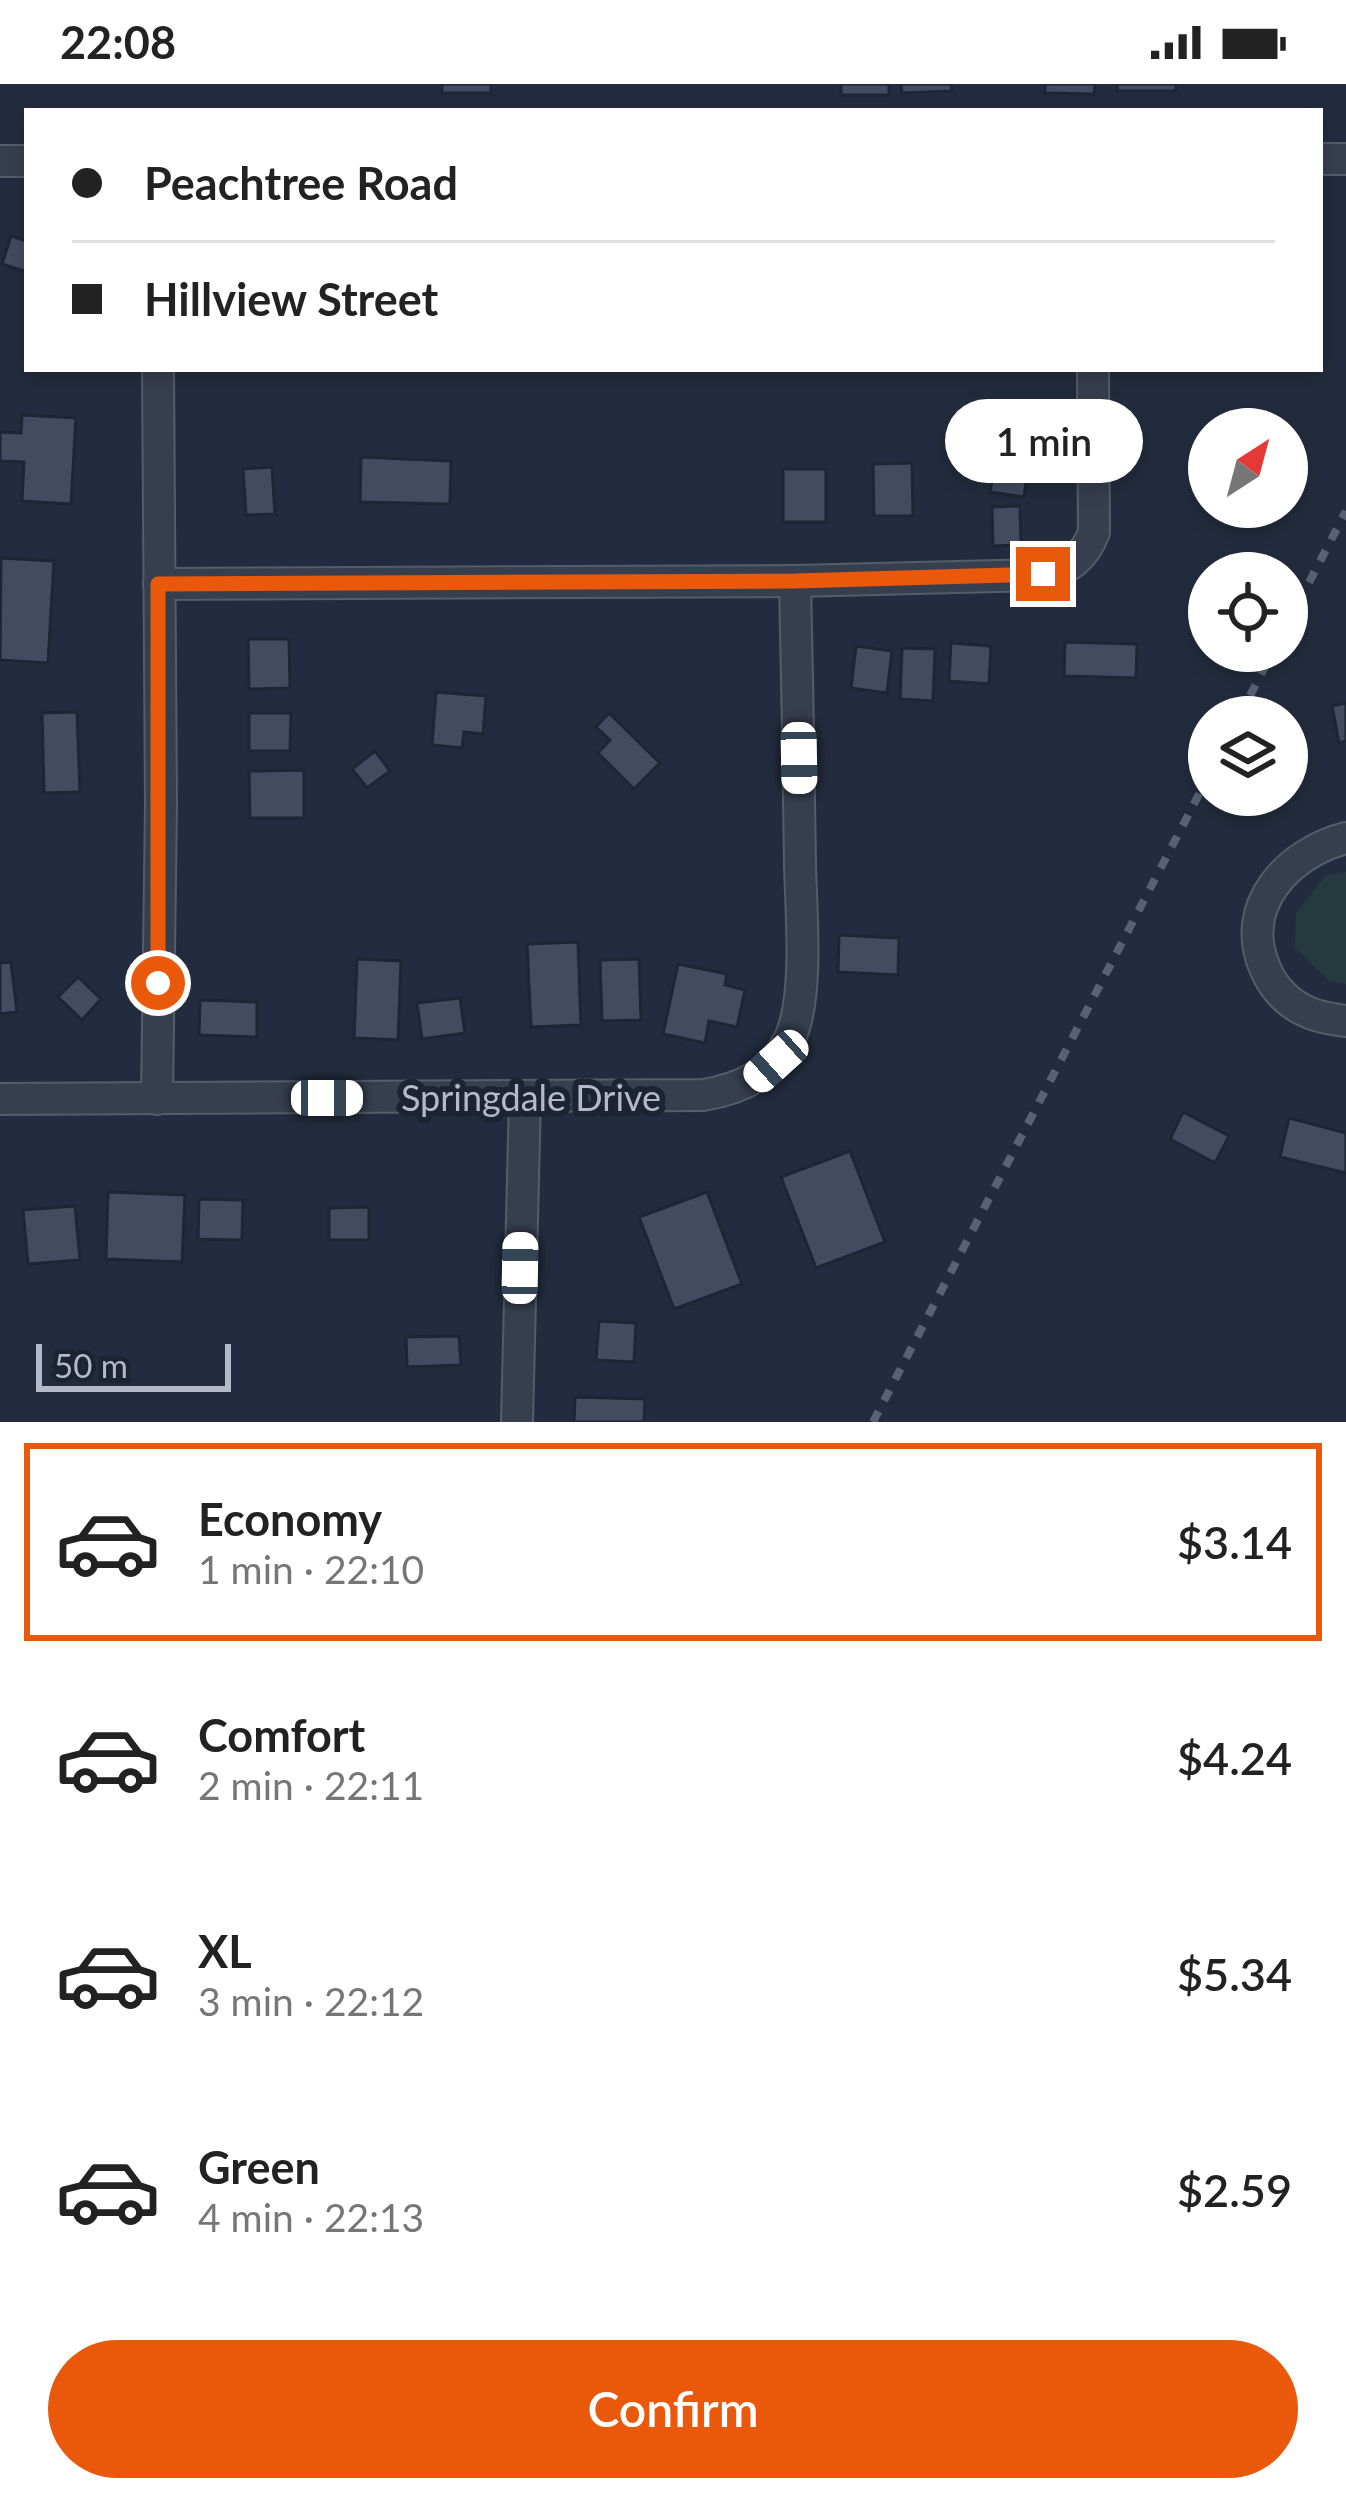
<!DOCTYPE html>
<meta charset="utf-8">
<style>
:root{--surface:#fff;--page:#f2f2f2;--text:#222;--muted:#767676;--line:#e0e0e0;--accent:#ea580c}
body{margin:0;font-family:Lato,sans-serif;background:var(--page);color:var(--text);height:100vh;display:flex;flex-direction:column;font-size:45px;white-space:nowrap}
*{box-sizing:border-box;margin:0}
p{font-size:39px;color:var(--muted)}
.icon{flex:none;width:66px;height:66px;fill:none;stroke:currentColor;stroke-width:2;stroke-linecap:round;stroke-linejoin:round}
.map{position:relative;height:1338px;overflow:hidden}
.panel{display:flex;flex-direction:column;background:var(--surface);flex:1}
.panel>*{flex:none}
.banner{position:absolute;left:24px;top:24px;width:1299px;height:264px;border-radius:0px;box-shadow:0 6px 18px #0003;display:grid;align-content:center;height:264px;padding:0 48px;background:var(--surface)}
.needle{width:78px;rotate:36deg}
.buttons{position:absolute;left:1188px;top:324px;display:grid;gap:24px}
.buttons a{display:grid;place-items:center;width:120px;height:120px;border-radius:50%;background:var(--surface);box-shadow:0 6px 18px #0003;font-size:60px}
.scale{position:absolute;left:36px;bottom:30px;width:195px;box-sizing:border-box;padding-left:12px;border:6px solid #b3b9c9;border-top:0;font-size:33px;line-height:42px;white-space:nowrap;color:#b3b9c9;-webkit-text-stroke:9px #1c2333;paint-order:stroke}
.end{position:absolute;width:54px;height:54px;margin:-27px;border:15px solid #ea580c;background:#fff;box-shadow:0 0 0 6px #fff}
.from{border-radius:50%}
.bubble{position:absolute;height:84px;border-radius:42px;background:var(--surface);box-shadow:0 6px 18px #0003;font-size:39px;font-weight:600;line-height:84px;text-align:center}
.car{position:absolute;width:36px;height:72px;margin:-36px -18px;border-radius:15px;box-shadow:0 0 9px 3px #0007;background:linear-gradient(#fff 24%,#345 0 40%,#fff 0 76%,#345 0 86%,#fff 0)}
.banner b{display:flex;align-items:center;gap:42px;height:114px;font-size:45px}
.banner b+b{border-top:3px solid var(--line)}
.banner i{width:30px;height:30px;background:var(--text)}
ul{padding:21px 0 0;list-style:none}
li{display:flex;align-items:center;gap:36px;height:198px;margin:0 24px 18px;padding:0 24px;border:6px solid transparent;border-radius:0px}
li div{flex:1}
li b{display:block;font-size:45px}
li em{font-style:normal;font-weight:600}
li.active{border-color:var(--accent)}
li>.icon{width:108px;height:108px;stroke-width:1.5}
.action{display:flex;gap:24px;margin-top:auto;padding:24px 48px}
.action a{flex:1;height:138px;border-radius:72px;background:var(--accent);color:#fff;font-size:48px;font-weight:600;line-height:138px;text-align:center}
.status{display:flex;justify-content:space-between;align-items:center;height:84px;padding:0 60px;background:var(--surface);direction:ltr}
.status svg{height:33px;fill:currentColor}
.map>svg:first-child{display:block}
.green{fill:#253a3f}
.building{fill:#424b60;stroke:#1e2535;stroke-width:3}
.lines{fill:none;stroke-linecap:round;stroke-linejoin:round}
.minor-casing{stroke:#555c6c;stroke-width:34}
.minor{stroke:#373e4e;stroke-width:30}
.rail{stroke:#596275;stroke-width:8;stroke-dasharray:12 12;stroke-linecap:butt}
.route{stroke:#ea580c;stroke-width:15}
.labels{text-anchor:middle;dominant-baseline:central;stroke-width:12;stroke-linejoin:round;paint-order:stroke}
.street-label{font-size:36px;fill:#b3b9c9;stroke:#1c2333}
</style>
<div class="status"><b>22:08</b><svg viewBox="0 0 49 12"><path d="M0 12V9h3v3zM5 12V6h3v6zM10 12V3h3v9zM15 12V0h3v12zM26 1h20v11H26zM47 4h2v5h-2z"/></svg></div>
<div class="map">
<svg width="1346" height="1338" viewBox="0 0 1346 1338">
<rect width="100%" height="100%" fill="#232c3e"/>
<polygon class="green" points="1346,788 1346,900 1330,897 1295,864 1296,829 1326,791"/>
<g class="building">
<rect x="442" y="0" width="49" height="9"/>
<rect x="841" y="0" width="48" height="11"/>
<polygon points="901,0 951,0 952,7 902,9"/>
<polygon points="1045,0 1095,0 1094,10 1045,9"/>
<polygon points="1117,0 1176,0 1176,7 1118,7"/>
<polygon points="11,152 27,157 27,188 2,180"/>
<polygon points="22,331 76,334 71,420 22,417 24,378 0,377 0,348 21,349"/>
<polygon points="997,366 1030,372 1024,413 990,408"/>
<polygon points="361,373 451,377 450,420 360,418"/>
<polygon points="912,379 913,432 874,432 873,380"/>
<polygon points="272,383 275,430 246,431 243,385"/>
<rect x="783" y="385" width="43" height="53"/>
<polygon points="1020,422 1021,461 993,462 992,423"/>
<polygon points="1,474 54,477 48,579 0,576"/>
<polygon points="248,555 289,555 290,604 249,605"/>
<polygon points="1065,558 1137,560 1136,594 1064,592"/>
<polygon points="951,559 991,562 989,600 949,597"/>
<polygon points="856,562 892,567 887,609 851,604"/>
<polygon points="902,564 935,565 933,617 900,615"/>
<polygon points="436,608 486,612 483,650 464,648 462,664 432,661"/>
<polygon points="1346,619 1346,657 1339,659 1332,622"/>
<polygon points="77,628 80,708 44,709 42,629"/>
<polygon points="249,629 291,629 290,667 249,667"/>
<polygon points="609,629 660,679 634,705 598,669 610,656 596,643"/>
<polygon points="375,667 390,687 367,704 352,685"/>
<polygon points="304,686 304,734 250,734 249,687"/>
<polygon points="839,851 899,854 898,891 838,888"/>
<polygon points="578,858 581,941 531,943 527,860"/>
<polygon points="357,875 401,877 398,956 354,954"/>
<polygon points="639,875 641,936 602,937 600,876"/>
<polygon points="11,878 17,928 0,930 0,879"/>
<polygon points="678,880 727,890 725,901 745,906 737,943 709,937 705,959 663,950"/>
<polygon points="78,893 101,915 82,936 58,913"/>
<polygon points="460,914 465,949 422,955 417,919"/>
<polygon points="200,916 257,918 257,953 199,951"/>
<polygon points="1183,1028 1229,1052 1215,1079 1170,1055"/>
<polygon points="1289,1034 1346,1049 1346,1089 1280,1073"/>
<polygon points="850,1067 885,1158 816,1184 781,1093"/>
<polygon points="108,1108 185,1111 182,1178 106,1175"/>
<polygon points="707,1108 742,1200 674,1225 639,1133"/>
<polygon points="199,1115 243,1116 242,1156 198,1155"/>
<polygon points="75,1122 80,1176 28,1180 23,1126"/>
<polygon points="369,1123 369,1156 329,1156 329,1124"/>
<polygon points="599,1237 636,1239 634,1278 596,1276"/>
<polygon points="459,1252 461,1281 407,1283 406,1253"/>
<polygon points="575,1313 645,1315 644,1338 574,1338"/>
</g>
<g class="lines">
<g class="minor-casing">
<g id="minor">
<polyline points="1320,75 1346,75"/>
<polyline points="0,77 27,77"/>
<path d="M159 500 795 497 1043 491C1069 485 1084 474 1094 448L1093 285"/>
<path d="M1346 754C1288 769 1238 822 1265 884 1273 904 1289 921 1310 929 1321 934 1334 935 1346 937"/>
<path d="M0 1015 703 1011C741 1005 773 990 790 954 809 913 801 826 800 781 799 686 797 592 795 497"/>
<polyline points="157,1015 161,720 158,285"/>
<polyline points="517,1338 525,1013"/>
</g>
</g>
<use href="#minor" class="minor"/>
<g class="rail">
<polyline points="1287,541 1346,427"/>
<polyline points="1239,633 1273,567"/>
<polyline points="873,1338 1209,691"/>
</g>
</g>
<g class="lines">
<polyline class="route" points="158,899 158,500 795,497 1043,490"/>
</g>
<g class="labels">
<g class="street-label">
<text x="531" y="1013">Springdale Drive</text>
</g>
</g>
</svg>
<div class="buttons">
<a><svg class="needle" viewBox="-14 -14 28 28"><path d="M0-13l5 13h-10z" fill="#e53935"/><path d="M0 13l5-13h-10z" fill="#767676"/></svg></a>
<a><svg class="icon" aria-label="locate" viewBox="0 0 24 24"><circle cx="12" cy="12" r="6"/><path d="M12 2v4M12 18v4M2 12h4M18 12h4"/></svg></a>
<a><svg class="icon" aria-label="layers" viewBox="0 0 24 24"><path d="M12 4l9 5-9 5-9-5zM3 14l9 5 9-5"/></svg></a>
</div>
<div class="scale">50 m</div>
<i class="end from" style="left:158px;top:899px"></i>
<i class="end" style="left:1043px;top:490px"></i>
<div class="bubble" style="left:945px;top:315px;width:198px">1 min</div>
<i class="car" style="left:799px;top:674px;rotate:179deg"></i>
<i class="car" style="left:776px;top:977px;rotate:228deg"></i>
<i class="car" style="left:327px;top:1014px;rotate:90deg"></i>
<i class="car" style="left:520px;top:1184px;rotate:1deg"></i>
<div class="banner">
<b><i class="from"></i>Peachtree Road</b>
<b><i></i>Hillview Street</b>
</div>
</div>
<section class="panel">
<ul>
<li class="active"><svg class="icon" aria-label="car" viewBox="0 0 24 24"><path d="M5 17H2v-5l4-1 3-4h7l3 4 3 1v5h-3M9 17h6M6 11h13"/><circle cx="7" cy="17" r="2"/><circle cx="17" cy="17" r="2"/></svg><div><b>Economy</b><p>1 min · 22:10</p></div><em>$3.14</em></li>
<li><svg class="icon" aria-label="car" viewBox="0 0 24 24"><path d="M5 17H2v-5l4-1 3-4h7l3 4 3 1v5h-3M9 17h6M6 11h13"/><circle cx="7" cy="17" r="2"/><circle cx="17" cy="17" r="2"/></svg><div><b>Comfort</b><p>2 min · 22:11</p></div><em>$4.24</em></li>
<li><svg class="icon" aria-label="car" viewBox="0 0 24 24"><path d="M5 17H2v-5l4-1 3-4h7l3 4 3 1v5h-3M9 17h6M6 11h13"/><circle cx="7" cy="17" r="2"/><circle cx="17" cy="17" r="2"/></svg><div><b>XL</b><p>3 min · 22:12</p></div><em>$5.34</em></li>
<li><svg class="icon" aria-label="car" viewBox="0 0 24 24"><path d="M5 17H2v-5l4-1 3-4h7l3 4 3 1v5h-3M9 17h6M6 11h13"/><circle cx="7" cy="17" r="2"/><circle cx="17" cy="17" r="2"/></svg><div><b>Green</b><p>4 min · 22:13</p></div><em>$2.59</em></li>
</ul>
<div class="action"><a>Confirm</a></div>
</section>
